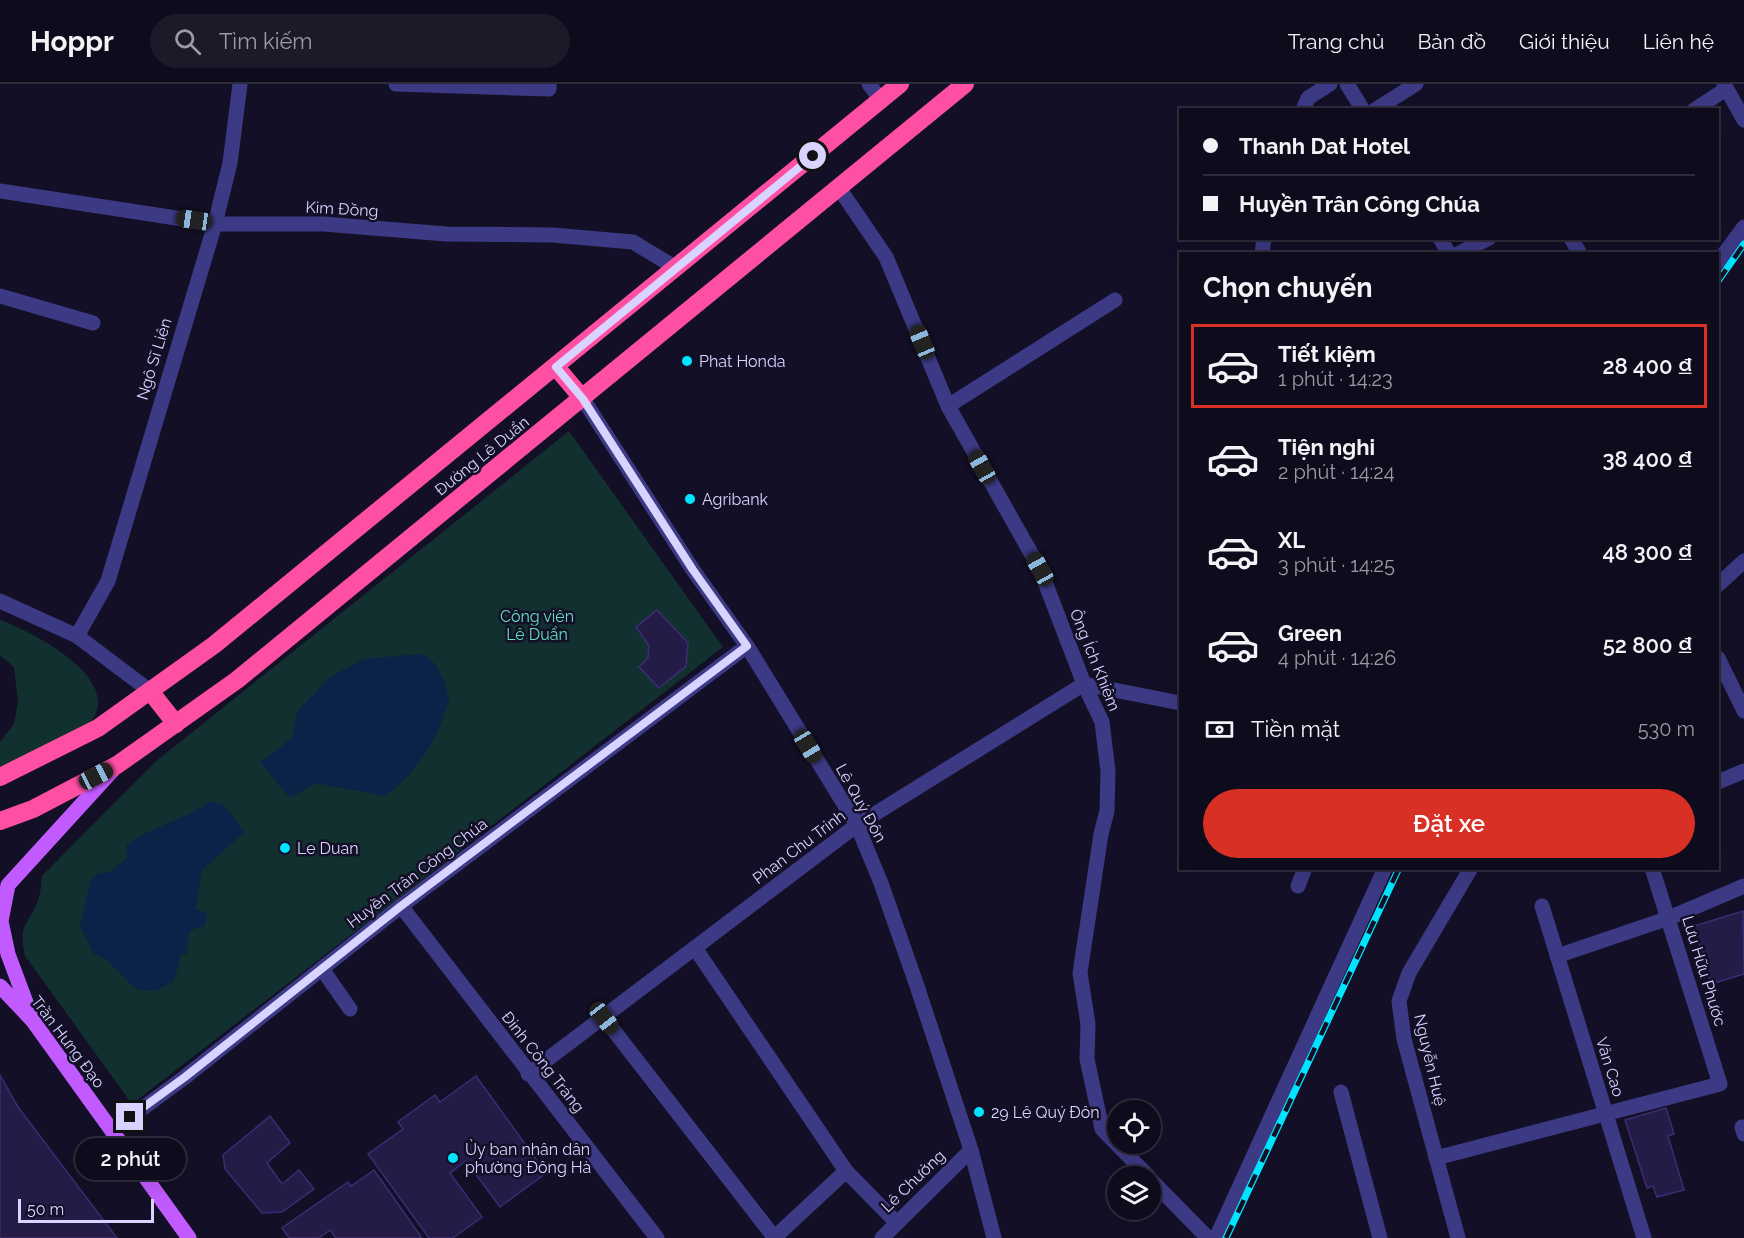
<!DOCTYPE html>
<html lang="vi">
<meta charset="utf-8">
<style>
:root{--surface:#0e0b1c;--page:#1c1929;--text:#f1f3f6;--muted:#9b9ba3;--line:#2e2b3b;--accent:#d93025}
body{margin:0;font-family:Raleway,sans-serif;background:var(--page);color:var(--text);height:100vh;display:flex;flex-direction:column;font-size:22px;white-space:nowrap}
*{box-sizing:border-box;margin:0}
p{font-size:20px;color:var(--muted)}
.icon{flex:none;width:33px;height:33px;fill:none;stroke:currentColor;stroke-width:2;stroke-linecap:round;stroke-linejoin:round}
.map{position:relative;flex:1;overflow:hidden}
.details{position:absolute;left:1179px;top:168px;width:540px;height:618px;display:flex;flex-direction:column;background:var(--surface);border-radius:0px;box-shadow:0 6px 24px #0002,0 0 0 2px var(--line)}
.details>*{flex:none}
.banner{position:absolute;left:1179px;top:24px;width:540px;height:132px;border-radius:0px;box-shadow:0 6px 24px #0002,0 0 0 2px var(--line);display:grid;align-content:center;height:132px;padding:0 24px;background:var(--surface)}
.controls{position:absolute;left:1107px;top:1016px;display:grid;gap:12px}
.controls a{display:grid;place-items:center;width:54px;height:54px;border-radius:50%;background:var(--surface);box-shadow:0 6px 24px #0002,0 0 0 2px var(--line);font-size:30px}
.scale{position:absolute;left:18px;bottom:15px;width:136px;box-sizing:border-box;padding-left:6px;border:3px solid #d9d4ff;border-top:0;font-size:16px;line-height:21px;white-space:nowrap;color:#d9d4ff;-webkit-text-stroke:4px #130f26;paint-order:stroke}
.end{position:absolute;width:27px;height:27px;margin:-14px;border:8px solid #d9d4ff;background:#111;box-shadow:0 0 0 3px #111}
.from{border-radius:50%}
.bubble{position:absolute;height:42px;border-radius:21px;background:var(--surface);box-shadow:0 6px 24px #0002,0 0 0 2px var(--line);font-size:20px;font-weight:600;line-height:42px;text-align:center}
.car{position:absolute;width:18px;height:36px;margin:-18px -9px;border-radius:8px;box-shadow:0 0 4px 2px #0007;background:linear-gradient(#222 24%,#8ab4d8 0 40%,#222 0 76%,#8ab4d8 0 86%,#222 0)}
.banner b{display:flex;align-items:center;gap:21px;height:57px;font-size:22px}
.banner b+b{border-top:2px solid var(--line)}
.banner i{width:15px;height:15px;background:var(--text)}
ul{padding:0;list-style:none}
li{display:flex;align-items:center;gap:18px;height:84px;margin:0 12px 9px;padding:0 12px;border:3px solid transparent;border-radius:0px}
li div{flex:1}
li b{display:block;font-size:22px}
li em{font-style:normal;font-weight:600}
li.on{border-color:var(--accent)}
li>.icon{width:54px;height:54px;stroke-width:1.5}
h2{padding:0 24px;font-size:27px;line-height:72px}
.pay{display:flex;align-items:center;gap:15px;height:66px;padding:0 24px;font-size:22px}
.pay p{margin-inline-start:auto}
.primary-button{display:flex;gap:12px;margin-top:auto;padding:12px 24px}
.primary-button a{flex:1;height:69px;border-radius:36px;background:var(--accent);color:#fff;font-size:24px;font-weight:600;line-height:69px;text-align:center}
header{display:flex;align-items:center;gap:36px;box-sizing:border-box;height:84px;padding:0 30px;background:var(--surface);border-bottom:2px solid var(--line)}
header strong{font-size:28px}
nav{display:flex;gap:33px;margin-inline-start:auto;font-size:21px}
.search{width:420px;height:54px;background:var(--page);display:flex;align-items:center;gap:15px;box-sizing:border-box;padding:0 21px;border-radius:33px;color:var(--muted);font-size:22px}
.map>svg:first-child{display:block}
.green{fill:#12302f}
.water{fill:#0c2248}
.building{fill:#241b47;stroke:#3b2d73;stroke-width:1.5}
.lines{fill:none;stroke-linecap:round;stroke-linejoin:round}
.minor{stroke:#3d3a85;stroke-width:15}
.major{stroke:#c25bff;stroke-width:15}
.highway{stroke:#ff4fa3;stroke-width:18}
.rail-casing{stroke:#00e5ff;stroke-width:7}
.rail{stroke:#130f26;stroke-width:4.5;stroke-dasharray:14;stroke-linecap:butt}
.route{stroke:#d9d4ff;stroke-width:8}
.poi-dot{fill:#00e5ff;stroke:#130f26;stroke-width:2}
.labels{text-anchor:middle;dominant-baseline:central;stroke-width:5;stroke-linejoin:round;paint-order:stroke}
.street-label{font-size:16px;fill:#d9d4ff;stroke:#130f26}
.poi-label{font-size:16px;fill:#d9d4ff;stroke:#130f26;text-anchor:start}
.park-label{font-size:16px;fill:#5fe0c0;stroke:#130f26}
</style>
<header>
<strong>Hoppr</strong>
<div class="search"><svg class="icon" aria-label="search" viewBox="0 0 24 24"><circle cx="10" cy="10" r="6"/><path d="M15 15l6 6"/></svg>Tìm kiếm</div>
<nav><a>Trang chủ</a><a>Bản đồ</a><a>Giới thiệu</a><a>Liên hệ</a></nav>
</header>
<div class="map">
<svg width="1744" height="1154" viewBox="0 0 1744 1154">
<rect width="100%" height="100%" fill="#130f26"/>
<g class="green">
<path d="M569 347 723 563 132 1020 25 872C18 838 28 843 38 816 41 809 41 799 42 792L155 678Z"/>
<path d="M0 536C31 547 120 592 93 635 80 657 24 675 0 683V658L14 640 18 617 14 583 0 571Z"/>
</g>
<g class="water">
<path d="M419 570C437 572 446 600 449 616 437 655 419 688 385 712L315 699 290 714 260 678 292 654 297 628 330 593 364 575Z"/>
<path d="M211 717 224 721 245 748 202 786 195 825 207 830 205 841 189 847 187 870H181L174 897 155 907 137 906 106 875 94 870 80 842 91 795 99 789 109 788 127 774 126 762C153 741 184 737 211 717Z"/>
</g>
<g class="building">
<polygon points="657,526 688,559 686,582 659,604 639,583 648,574 649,562 636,543"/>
<polygon points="1743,827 1744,890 1711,900 1694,842"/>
<polygon points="0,991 18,1023 117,1154 0,1154"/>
<polygon points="476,992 546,1089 500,1123 466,1077 450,1089 482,1133 453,1154 429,1154 368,1070 403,1045 398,1038 435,1011 440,1018"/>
<polygon points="1666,1024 1674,1050 1668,1052 1684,1106 1657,1113 1653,1102 1647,1104 1625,1036"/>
<polygon points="270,1032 290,1059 267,1079 282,1100 299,1086 314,1105 282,1128 262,1129 225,1085 223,1071"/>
<polygon points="374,1086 422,1154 336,1154 330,1146 319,1154 289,1154 282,1144 348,1098 351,1102"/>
</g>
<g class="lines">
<g class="minor">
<polyline points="396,0 549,5 549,0"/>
<polyline points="869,0 881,16"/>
<polyline points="1347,0 1363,26"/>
<polyline points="1724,0 1744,36"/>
<polyline points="1303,26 1308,14 1330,0"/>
<polyline points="1375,26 1416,0"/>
<polyline points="1694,26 1726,5"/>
<polyline points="839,104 886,173 948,322 1040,485 1084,600 1102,638 1108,687 1107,727 1101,750 1080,889 1088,940 1087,975 1102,1045 1148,1092"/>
<polyline points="0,107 215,140 324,140 446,150 552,151 633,158 676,184"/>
<polyline points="1440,154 1449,170"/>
<polyline points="1571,154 1580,170"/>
<polyline points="1262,170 1264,154"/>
<polyline points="1458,170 1489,154"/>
<polyline points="1718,178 1744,143"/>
<polyline points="0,212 93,239"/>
<polyline points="583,315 693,486 747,562 857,741 881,799 917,902 971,1066 994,1154"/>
<polyline points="948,322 1115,216"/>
<polyline points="1718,501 1744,477"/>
<polyline points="0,517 77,552 150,607"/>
<polyline points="77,552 108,497 215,140 230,79 240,0"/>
<polyline points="1718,574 1744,627"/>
<polyline points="1718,698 1744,687"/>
<polyline points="1298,802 1305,784"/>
<polyline points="401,822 657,1154"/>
<polyline points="1542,822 1644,1154"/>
<polyline points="695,864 846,1087 896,1138"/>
<polyline points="1557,872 1669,834 1744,802"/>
<polyline points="322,885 350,925"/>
<polyline points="604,934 774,1153"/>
<polyline points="528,990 857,741 1084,600 1180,619"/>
<polyline points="1341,1008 1380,1154"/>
<polyline points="1742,1043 1744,1050"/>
<polyline points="112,1047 185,993 401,822 747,562"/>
<polyline points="1436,1074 1720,1000 1652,784"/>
<polyline points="1150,1095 1208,1154"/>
<polyline points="774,1154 846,1087"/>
<polyline points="882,1154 971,1066"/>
<polyline points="1216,1154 1385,784"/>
<polyline points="1458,1154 1404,955 1399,917 1409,889 1471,784"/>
</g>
<g class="major">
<polyline points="0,902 33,937 189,1154"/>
<polyline points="30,929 8,870 1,837 8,801 112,687"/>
</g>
<g class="highway">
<polyline points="556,283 583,315"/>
<polyline points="150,607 176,640"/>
<polyline points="0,693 98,644 214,561 900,0"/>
<polyline points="0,737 33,725 117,681 237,596 965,0"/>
</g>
<g class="rail-casing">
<g id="rail">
<polyline points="1718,197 1744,160"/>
<polyline points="1226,1154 1399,784"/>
</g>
</g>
<use href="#rail" class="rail"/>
</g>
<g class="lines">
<polyline class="route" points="130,1033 185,993 401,822 747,562 693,486 583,315 556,283 813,72"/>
</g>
<g class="poi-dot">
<circle cx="687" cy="277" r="6"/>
<circle cx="690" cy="415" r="6"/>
<circle cx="285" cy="764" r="6"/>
<circle cx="979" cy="1028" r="6"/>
<circle cx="453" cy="1074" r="6"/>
</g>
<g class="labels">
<g class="street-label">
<text transform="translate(342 125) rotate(3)">Kim Đồng</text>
<text transform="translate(154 275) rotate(-73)">Ngô Sĩ Liên</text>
<text transform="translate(482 372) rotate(-39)">Đường Lê Duẩn</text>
<text transform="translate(1095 576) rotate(68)">Ông Ích Khiêm</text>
<text transform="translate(861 719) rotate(61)">Lê Quý Đôn</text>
<text transform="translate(799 763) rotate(-37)">Phan Chu Trinh</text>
<text transform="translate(417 789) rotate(-37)">Huyền Trân Công Chúa</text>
<text transform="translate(1704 887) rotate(73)">Lưu Hữu Phước</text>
<text transform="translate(68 958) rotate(53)">Trần Hưng Đạo</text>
<text transform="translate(1430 976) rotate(77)">Nguyễn Huệ</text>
<text transform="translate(543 978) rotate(52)">Đinh Công Tráng</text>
<text transform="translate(1610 983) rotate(73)">Văn Cao</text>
<text transform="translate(913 1097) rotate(-44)">Lê Chưởng</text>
</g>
<g class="poi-label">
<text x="699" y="277">Phat Honda</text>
<text x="702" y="415">Agribank</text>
<text x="297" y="764">Le Duan</text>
<text x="991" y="1028">29 Lê Quý Đôn</text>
<text x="465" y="1065">Ủy ban nhân dân<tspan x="465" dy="18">phường Đông Hà</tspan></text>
</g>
<g class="park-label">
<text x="537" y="532">Công viên<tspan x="537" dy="18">Lê Duẩn</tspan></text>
</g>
</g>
</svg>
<div class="controls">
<a><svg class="icon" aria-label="locate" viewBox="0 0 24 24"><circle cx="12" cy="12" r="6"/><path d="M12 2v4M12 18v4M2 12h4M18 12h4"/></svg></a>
<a><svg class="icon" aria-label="layers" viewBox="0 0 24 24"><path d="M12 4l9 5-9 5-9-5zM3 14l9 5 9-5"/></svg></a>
</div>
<div class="scale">50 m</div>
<i class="end from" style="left:813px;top:72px"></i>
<i class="end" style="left:130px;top:1033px"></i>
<div class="bubble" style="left:75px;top:1054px;width:111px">2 phút</div>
<i class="car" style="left:194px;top:136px;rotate:278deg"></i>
<i class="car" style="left:922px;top:258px;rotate:337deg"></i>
<i class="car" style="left:982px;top:383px;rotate:331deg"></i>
<i class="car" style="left:1040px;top:485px;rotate:331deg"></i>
<i class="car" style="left:808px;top:662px;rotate:149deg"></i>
<i class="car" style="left:96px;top:692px;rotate:62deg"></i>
<i class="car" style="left:604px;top:934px;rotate:142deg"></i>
<div class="banner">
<b><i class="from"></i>Thanh Dat Hotel</b>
<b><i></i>Huyền Trân Công Chúa</b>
</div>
<section class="details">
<h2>Chọn chuyến</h2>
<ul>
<li class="on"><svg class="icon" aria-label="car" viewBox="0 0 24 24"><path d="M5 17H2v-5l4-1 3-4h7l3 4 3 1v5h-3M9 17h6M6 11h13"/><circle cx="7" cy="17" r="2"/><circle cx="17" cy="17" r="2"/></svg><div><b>Tiết kiệm</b><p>1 phút · 14:23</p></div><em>28 400 ₫</em></li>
<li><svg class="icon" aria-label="car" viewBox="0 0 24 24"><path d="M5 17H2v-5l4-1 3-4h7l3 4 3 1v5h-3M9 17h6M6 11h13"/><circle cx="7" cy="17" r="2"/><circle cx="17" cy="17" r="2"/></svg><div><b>Tiện nghi</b><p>2 phút · 14:24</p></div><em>38 400 ₫</em></li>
<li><svg class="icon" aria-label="car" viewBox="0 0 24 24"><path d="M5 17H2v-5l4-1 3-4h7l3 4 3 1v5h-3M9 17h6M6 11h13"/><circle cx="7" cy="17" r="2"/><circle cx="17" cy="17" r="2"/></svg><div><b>XL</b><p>3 phút · 14:25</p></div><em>48 300 ₫</em></li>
<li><svg class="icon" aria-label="car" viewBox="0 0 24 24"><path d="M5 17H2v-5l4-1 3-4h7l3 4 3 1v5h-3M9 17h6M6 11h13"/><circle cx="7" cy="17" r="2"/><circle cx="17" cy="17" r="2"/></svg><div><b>Green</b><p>4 phút · 14:26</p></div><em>52 800 ₫</em></li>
</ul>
<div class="pay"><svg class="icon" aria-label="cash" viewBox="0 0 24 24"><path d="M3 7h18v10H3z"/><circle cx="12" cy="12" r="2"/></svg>Tiền mặt<p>530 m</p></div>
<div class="primary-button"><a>Đặt xe</a></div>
</section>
</div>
